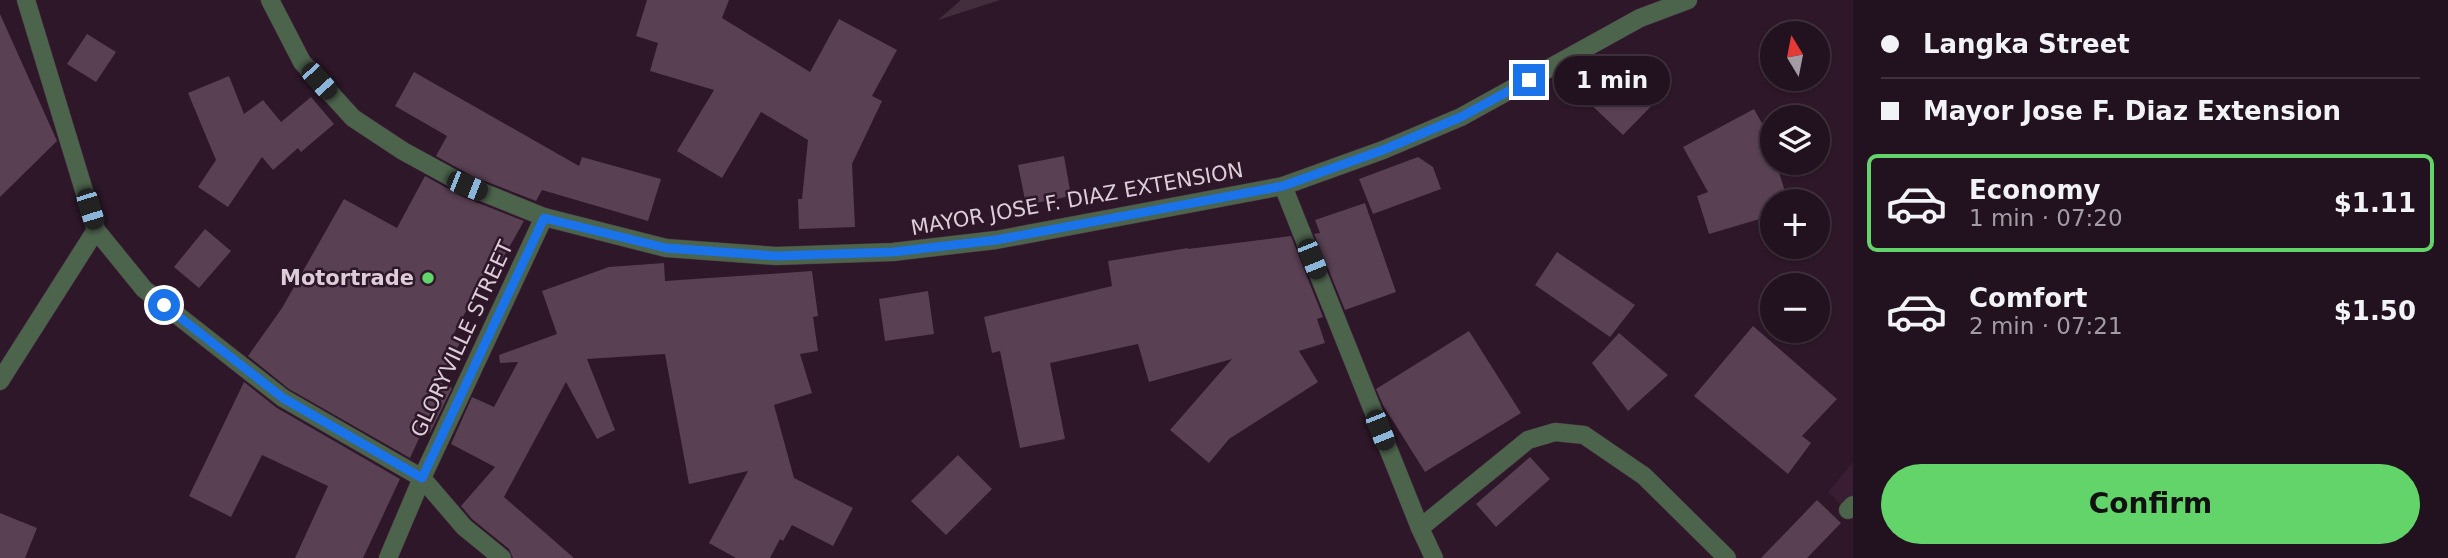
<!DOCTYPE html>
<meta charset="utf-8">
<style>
:root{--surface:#22111e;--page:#2e1f2b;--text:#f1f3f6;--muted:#a29da4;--line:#3f313c;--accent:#62d469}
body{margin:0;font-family:"DejaVu Sans",sans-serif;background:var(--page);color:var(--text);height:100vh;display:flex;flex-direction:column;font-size:26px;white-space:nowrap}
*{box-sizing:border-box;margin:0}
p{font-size:23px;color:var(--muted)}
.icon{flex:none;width:38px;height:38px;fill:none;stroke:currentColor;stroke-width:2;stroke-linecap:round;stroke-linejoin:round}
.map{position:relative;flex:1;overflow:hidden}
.drawer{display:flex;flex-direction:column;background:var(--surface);width:595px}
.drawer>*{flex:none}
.guide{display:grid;align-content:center;height:154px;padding:0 28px;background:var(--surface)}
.needle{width:46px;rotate:350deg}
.buttons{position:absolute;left:1760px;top:21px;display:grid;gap:14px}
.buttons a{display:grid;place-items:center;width:70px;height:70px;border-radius:50%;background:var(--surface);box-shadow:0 2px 5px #0004,0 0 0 2px var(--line);font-size:35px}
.end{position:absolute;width:32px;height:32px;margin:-16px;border:9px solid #1a73e8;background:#fff;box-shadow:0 0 0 4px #fff}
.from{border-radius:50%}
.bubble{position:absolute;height:49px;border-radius:24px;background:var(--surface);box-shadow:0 2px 5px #0004,0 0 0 2px var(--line);font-size:23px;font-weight:700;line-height:49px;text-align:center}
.car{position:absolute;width:21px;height:42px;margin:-21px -10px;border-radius:9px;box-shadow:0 0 5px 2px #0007;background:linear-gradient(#222 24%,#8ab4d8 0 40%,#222 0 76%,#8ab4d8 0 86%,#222 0)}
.guide b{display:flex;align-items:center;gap:24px;height:66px;font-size:26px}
.guide b+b{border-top:2px solid var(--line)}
.guide i{width:18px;height:18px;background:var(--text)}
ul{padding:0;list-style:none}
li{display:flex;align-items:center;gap:21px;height:98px;margin:0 14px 10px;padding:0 14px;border:4px solid transparent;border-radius:10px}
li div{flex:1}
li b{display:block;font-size:26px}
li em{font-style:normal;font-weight:700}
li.on{border-color:var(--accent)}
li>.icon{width:63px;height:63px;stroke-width:1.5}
.action{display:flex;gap:14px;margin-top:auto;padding:14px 28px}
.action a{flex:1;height:80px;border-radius:42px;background:var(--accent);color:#111;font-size:28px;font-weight:700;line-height:80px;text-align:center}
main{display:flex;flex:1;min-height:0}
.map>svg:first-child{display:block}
.built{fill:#381d33}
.green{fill:#422e3d}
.building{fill:#594053}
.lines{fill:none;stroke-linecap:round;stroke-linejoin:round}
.minor-casing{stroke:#493444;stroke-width:19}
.minor{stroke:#4c634c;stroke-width:18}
.route{stroke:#1a73e8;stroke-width:9}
.poi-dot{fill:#62d469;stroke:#2d1728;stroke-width:2.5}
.labels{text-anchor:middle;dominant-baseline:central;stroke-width:5;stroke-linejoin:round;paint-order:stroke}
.street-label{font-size:21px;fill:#dccdd8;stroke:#2d1728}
.poi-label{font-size:21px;font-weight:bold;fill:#dccdd8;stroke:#2d1728;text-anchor:end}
</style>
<main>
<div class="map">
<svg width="1853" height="558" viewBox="0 0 1853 558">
<rect width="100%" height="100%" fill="#2d1728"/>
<polygon class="built" points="1853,462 1853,516 1828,492"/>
<polygon class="green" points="961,0 1000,0 938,20"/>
<g class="building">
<polygon points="647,0 729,0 722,18 810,72 839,19 897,50 872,96 882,101 852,164 855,227 799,229 798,199 802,199 808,140 761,112 722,178 677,151 714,90 650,71 658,43 636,36"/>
<polygon points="0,14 57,141 0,197"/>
<polygon points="87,34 116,52 96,82 67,64"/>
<polygon points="1626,55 1664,93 1623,135 1584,98"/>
<polygon points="414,72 579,166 582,157 661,179 648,221 542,190 536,201 472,176 436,156 447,136 395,106"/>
<polygon points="229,76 244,114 263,100 281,122 311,97 334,124 301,152 298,148 273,170 262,157 228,207 198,187 216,160 188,93"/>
<polygon points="1754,109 1773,143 1773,163 1776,163 1788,201 1773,201 1773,215 1709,234 1697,196 1708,192 1683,147"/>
<polygon points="1064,156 1071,196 1026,205 1018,165"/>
<polygon points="1418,157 1433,167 1441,189 1373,214 1359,179"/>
<polygon points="425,176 463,197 524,221 499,265 493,262 453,335 462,340 437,381 452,388 430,433 422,432 410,458 289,389 248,356 282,308 344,199 397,228"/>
<polygon points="1365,203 1396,292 1345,310 1314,234 1320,233 1315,220"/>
<polygon points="205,229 231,251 199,288 174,267"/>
<polygon points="1291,236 1323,317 1317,319 1325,343 1299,351 1318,382 1229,439 1209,463 1170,430 1232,359 1149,382 1138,344 1050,363 1065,439 1020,448 1000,351 992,353 984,317 1112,286 1108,261 1188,248 1188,249"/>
<polygon points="1557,252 1635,305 1610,337 1535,285"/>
<polygon points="664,263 665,281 812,271 818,316 813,317 818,351 800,354 812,393 774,405 794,478 853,508 833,546 792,525 783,541 780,539 770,558 736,558 709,543 748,471 689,484 665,354 587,359 615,430 597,439 566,382 504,497 574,558 513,558 509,549 472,519 461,506 495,467 451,444 472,397 494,407 518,362 500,363 499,355 557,334 542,291 609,267"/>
<polygon points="928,291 934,334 885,341 879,299"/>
<polygon points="1753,326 1837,399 1802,436 1811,443 1788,474 1694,396"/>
<polygon points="1469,331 1521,413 1425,472 1383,405 1376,389"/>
<polygon points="1619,333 1668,375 1628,411 1592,363"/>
<polygon points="244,382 277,408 400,479 363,558 295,558 328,486 262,455 231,517 189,496"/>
<polygon points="958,455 992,489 946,535 911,501"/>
<polygon points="1530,457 1550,479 1496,527 1476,504"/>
<polygon points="1817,500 1841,523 1807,558 1761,558"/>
<polygon points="0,513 37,528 25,558 0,558"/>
</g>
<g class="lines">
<g class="minor-casing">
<g id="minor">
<polyline points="26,0 96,230 144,289 283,398 422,478 464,527 502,558"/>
<polyline points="270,0 302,62 353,118 403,151 467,186 544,217 666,248 776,256 893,252 996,240 1283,186 1383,150 1461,117 1640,18 1688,0"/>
<polyline points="1283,186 1420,528 1434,558"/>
<polyline points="0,381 96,230"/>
<polyline points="1848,510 1853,505"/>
<polyline points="1420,528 1528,440 1555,432 1584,435 1644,476 1727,558"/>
<polyline points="388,558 422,478 544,217"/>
</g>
</g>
<use href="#minor" class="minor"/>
</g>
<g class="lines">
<polyline class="route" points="164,305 283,398 422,478 544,218 666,248 776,256 893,252 996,240 1283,186 1383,150 1461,117 1529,80"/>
</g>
<circle class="poi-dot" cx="428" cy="278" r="7"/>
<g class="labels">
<g class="street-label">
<text transform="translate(1077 199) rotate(-10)">MAYOR JOSE F. DIAZ EXTENSION</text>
<text transform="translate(462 339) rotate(-65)">GLORYVILLE STREET</text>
</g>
<g class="poi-label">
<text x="414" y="278">Motortrade</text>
</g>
</g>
</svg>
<div class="buttons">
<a><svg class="needle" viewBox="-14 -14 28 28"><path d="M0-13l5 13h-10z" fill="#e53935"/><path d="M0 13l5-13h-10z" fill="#a29da4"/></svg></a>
<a><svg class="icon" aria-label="layers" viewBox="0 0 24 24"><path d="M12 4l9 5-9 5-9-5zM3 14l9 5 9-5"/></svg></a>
<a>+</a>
<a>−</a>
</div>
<i class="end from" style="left:164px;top:305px"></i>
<i class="end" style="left:1529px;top:80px"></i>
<div class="bubble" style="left:1554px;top:56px;width:116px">1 min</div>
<i class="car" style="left:319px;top:81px;rotate:138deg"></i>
<i class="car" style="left:467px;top:186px;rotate:112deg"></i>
<i class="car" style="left:90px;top:209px;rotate:163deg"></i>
<i class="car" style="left:1312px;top:259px;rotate:158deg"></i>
<i class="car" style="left:1380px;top:430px;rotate:158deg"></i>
</div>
<section class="drawer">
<div class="guide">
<b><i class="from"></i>Langka Street</b>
<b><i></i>Mayor Jose F. Diaz Extension</b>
</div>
<ul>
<li class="on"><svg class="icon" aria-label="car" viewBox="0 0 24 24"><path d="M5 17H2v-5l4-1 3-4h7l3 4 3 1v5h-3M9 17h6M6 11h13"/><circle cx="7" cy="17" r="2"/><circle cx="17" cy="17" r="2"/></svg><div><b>Economy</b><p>1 min · 07:20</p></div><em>$1.11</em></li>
<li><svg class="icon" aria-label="car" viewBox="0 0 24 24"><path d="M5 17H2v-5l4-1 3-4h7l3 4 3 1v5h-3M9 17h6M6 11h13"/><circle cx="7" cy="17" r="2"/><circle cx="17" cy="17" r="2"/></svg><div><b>Comfort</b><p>2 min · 07:21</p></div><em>$1.50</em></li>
</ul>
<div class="action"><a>Confirm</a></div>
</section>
</main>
